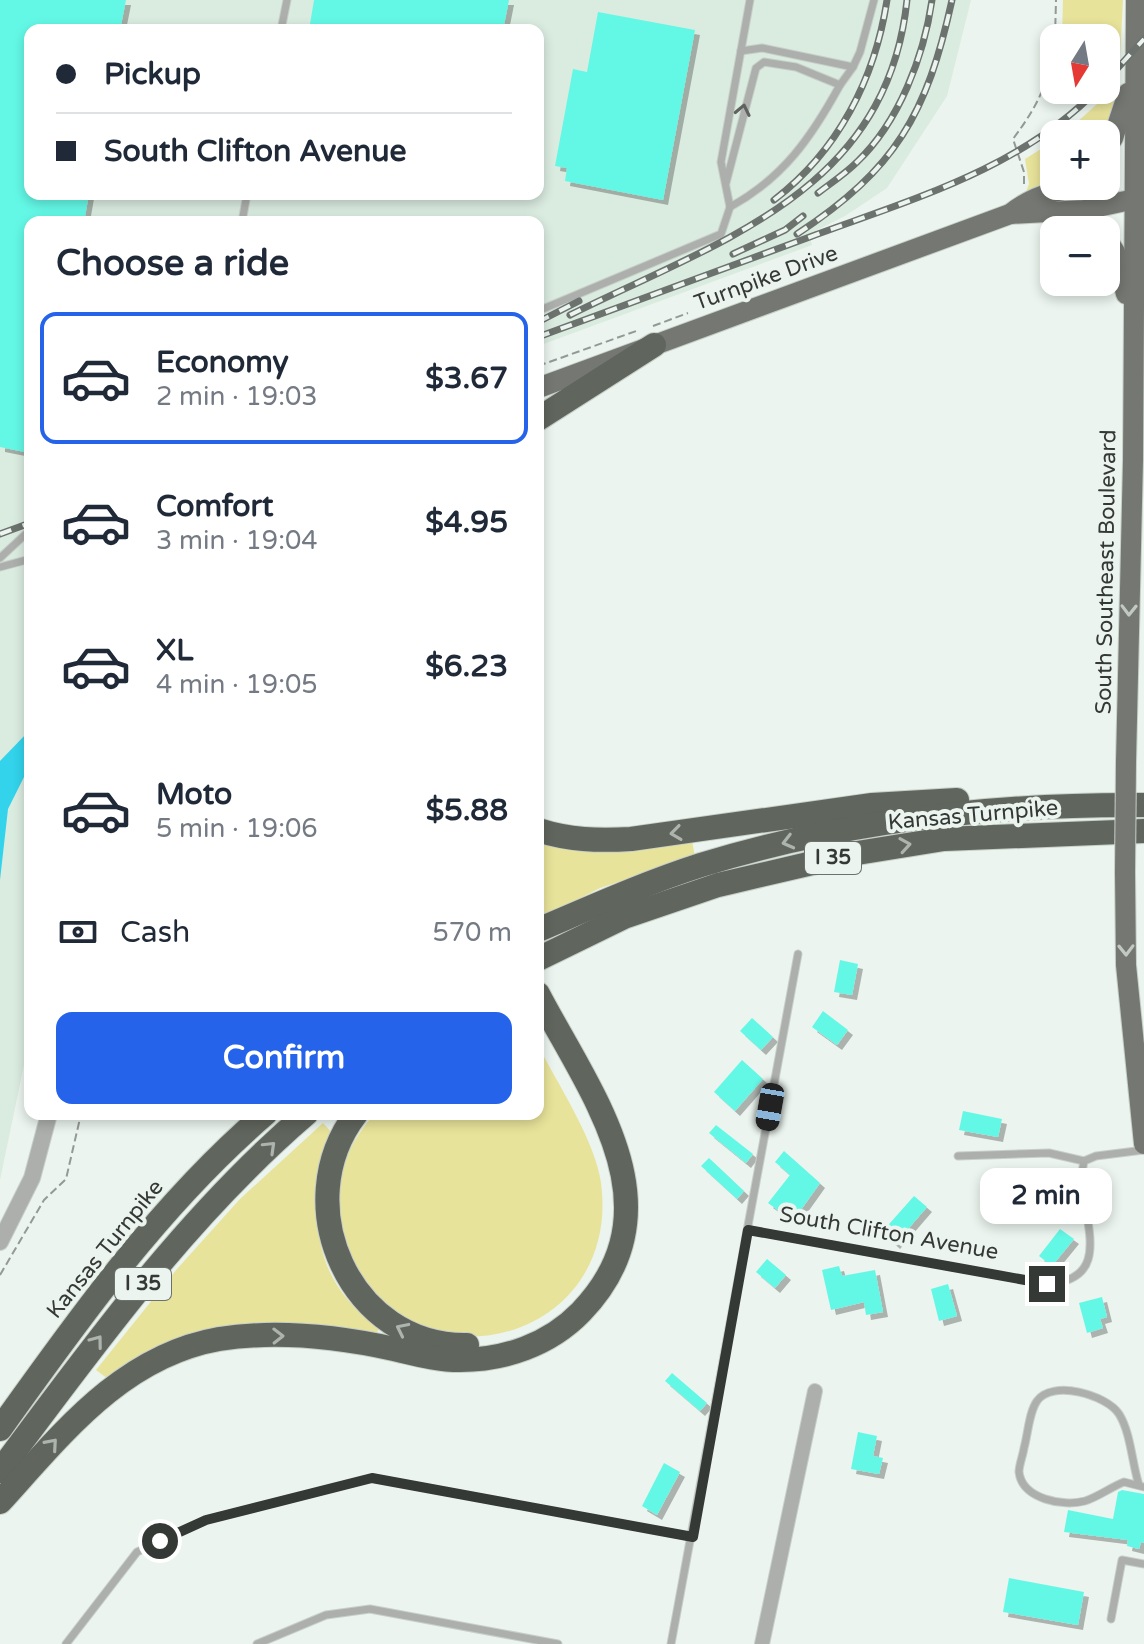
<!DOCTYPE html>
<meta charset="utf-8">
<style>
:root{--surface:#fff;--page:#f6f6f7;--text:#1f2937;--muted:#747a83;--line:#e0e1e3;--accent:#2563eb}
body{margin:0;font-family:"Varela Round",sans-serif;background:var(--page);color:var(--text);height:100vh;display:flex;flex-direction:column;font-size:30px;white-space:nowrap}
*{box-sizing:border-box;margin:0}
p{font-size:26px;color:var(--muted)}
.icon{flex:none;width:44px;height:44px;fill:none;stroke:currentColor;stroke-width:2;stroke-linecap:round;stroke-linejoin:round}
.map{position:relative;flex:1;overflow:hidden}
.panel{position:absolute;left:24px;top:216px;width:520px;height:904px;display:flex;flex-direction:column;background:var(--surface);border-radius:16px;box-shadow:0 4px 12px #0003}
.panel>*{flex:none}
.banner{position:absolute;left:24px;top:24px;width:520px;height:176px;border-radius:16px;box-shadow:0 4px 12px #0003;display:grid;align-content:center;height:176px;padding:0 32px;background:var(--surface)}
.needle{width:52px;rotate:191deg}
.buttons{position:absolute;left:1040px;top:24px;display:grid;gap:16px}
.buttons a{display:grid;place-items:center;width:80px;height:80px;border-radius:16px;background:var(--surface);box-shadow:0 4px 12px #0003;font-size:40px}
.end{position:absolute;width:36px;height:36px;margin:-18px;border:10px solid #353936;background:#fff;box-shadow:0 0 0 4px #fff}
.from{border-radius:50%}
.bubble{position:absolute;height:56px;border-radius:16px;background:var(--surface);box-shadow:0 4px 12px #0003;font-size:26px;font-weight:700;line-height:56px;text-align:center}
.car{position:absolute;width:24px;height:48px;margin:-24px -12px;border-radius:10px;box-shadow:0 0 6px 2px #0007;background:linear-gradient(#222 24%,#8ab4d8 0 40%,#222 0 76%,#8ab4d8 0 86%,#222 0)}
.banner b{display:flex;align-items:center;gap:28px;height:76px;font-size:30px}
.banner b+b{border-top:2px solid var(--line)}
.banner i{width:20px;height:20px;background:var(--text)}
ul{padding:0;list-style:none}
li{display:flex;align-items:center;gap:24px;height:132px;margin:0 16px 12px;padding:0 16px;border:4px solid transparent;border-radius:16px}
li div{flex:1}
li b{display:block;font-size:30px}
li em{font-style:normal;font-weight:700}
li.active{border-color:var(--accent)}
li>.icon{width:72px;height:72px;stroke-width:1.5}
h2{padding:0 32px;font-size:36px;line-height:96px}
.pay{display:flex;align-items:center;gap:20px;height:88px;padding:0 32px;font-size:30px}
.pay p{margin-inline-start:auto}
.action{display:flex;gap:16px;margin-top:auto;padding:16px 32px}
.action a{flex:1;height:92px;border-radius:16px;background:var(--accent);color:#fff;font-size:32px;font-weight:700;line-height:92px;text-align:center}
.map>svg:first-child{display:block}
.built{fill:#daebe0;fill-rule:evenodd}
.green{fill:#e8e39a}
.water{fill:#32d3eb}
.building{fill:#64f8e6;filter:url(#shadow)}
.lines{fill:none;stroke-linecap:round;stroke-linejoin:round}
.service-casing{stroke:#c7cfc9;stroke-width:9}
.minor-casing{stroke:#c7cfc9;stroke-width:16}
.tertiary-casing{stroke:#c7cfc9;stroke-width:18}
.primary-casing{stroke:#c7cfc9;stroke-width:22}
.motorway-casing{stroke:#c7cfc9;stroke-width:26}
.path{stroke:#939995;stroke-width:2;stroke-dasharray:8 4;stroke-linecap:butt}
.service{stroke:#adafac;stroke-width:7}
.minor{stroke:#adafac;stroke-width:14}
.tertiary{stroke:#adafac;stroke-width:16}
.primary{stroke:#757872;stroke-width:20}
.motorway{stroke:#60655d;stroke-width:24}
.rail-casing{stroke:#6c726e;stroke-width:7}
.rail{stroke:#ebf4ee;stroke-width:4;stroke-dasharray:12;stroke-linecap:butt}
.primary-bridge-casing{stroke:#c7cfc9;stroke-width:22;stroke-linecap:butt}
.primary-bridge{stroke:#757872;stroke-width:20}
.oneway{stroke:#5f625f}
.oneway2{stroke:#c2c9c3}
.oneway3{stroke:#acb4ad}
.route{stroke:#353936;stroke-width:10}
.labels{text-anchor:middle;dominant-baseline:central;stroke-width:8;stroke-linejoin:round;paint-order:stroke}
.shield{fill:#ebf4ee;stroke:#6c716d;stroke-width:2}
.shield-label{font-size:20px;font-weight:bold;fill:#353936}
.street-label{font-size:22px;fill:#353936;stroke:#ebf4ee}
</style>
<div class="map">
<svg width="1144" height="1644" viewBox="0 0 1144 1644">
<defs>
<filter id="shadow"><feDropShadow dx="5" dy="5" stdDeviation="0" flood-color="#0004"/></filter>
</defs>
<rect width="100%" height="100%" fill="#ebf4ee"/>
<path class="built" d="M0 0H971L947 96 887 188 845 216 809 234 812 245 538 346V222H30V1036L0 1180ZM30 30H538V194H30Z"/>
<g class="green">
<polygon points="1063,0 1123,0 1120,57 1106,75 1106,38 1062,38"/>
<polygon points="1118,85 1105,134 1064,134"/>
<polygon points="1054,141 1054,181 1025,194 1029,184 1025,159"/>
<path d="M538 841C587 858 641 846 692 841L695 857 600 888 538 920Z"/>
<path d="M538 1045C558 1085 595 1140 601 1183 616 1294 517 1362 416 1328 404 1324 393 1310 383 1302 375 1295 366 1289 360 1282 354 1275 352 1263 348 1254 329 1199 336 1159 374 1114H538Z"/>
<path d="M323 1123 333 1134C308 1212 308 1276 379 1329L374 1338 276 1328 108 1379 96 1370 177 1269 240 1199Z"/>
</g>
<polygon class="water" points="28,732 30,765 8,809 0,880 0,761"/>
<g class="building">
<polygon points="0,0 126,0 120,30 30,30 30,194 89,194 84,222 30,222 30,453 0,447"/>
<polygon points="314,0 509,0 503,30 309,30"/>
<polygon points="598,12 695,30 663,200 565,181 567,168 555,166 573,69 587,72"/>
<polygon points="840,960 858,964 852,995 834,992"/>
<polygon points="823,1011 848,1030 837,1045 812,1027"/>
<polygon points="752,1018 773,1037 761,1050 740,1031"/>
<polygon points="742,1060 763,1079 735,1111 714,1092"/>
<polygon points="963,1111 1002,1119 998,1137 959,1130"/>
<polygon points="716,1125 753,1154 746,1163 709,1133"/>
<polygon points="784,1151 820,1183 793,1221 768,1203 790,1175 775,1162"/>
<polygon points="709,1158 744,1191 737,1199 701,1166"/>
<polygon points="914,1196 927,1207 895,1244 882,1232"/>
<polygon points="1060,1229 1074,1239 1052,1266 1039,1256"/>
<polygon points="767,1259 786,1275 775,1288 756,1272"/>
<polygon points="839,1266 842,1276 875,1270 883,1312 866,1315 864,1302 831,1310 822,1270"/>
<polygon points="948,1284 957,1316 939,1321 931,1289"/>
<polygon points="1102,1297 1107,1317 1100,1319 1103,1328 1087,1333 1079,1303"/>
<polygon points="672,1373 707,1403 700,1411 665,1381"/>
<polygon points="858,1432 877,1436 873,1456 883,1458 879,1474 851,1469"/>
<polygon points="664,1463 680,1472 657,1515 642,1506"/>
<polygon points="1122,1490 1144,1494 1144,1543 1141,1542 1139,1549 1127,1546 1128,1540 1064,1532 1068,1510 1113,1519 1118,1492"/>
<polygon points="1009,1578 1084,1592 1078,1625 1003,1612"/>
</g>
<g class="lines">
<g class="service-casing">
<g id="service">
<polyline points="281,30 287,0"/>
<polyline points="741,51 762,48 853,67 860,52 874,0"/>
<polyline points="840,85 853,67"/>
<path d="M726 183 756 68 764 62 796 67 840 85C811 138 783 178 730 207"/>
<polyline points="242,222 247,194"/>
<polyline points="538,311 721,234 730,207 721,162 750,0"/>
<polyline points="0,558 30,530"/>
<polyline points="0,567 30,559"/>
<polyline points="958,1156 1049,1153 1084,1161"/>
<path d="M748 1230 1047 1284C1123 1279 1073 1206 1084 1161L1096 1156 1144 1150"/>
<path d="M1139 1485C1132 1464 1131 1433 1119 1414 1107 1395 1052 1379 1037 1401 1029 1412 1028 1434 1024 1448 1023 1455 1019 1465 1019 1472 1022 1499 1063 1507 1085 1501 1098 1497 1111 1487 1124 1482L1144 1487"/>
<polyline points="1111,1619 1122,1560 1144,1564"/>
<polyline points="66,1644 137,1552 206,1520 372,1478 693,1537"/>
<polyline points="257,1644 326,1615 370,1609 558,1644"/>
<polyline points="671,1644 798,954"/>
</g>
</g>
<g class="minor-casing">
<polyline id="minor" points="762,1644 815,1391"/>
</g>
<g class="tertiary-casing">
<polyline id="tertiary" points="0,1242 32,1178 49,1114"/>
</g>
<g class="primary-casing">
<g id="primary">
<polyline points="1106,148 1113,138 1128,93"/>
<polyline points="1010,214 1084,210 1144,197"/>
<polyline points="1060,218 1094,230"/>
<polyline points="1106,238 1115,252 1126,294"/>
<path d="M538 388 1010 214C1039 191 1066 188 1102 186"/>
<polyline points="1126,762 1133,460 1136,0"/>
<polyline points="1125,872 1126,965 1144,1144"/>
</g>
</g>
<g class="motorway-casing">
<g id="motorway">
<polyline points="538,419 654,345"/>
<path d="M538 830C569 840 598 841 631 839L872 805 957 800"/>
<path d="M538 930C592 907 645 883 701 865 843 821 996 804 1144 805"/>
<polyline points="538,959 624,917 718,885 851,854 944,839 1144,831"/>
<path d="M356 1114C287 1204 350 1347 467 1345"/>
<path d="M0 1429C79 1318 161 1203 265 1114"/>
<path d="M0 1471C94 1345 186 1217 306 1114"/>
<path d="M0 1502C62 1434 122 1356 219 1339 276 1330 339 1337 394 1349 416 1354 437 1360 460 1360 504 1360 549 1345 581 1312 681 1208 591 1095 538 994"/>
</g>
</g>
<g class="path">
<polyline points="1055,38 1056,0"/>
<path d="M1024 184V172L1013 139C1036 108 1048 86 1054 46"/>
<polyline points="653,326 688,313"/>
<polyline points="538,366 639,330"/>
<polyline points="0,1275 44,1200 66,1179 81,1114"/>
</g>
<use href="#service" class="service"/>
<use href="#minor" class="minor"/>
<use href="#tertiary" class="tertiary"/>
<use href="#primary" class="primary"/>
<use href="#motorway" class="motorway"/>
<g class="rail-casing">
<g id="rail">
<polyline points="1106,81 1144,39"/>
<path d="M818 193C831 183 845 174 857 162 899 122 924 56 932 0"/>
<path d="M774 200C838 151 875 79 887 0"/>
<path d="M797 234C896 169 927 114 952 0"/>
<polyline points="733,254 785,230 803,216"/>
<path d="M570 315C718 241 887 193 907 0"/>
<polyline points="538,322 579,301"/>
<path d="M538 337C628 304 717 271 807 238 909 200 1019 170 1097 90"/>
<polyline points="0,534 30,523"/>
</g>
</g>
<use href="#rail" class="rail"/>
<g class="primary-bridge-casing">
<polyline id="primary-bridge" points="1125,872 1126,762"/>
</g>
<use href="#primary-bridge" class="primary-bridge"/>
</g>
<defs><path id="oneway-chevron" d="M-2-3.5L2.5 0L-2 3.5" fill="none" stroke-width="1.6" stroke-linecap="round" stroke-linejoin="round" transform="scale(2)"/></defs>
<use class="oneway" href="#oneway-chevron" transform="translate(743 110) rotate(-78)"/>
<g class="oneway2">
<use href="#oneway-chevron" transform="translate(1129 610) rotate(91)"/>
<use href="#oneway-chevron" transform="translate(1126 950) rotate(89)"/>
</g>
<g class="oneway3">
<use href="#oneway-chevron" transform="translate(676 833) rotate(172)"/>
<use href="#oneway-chevron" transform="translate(788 842) rotate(166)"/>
<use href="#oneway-chevron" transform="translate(905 845) rotate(-9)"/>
<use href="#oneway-chevron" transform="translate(270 1147) rotate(-44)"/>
<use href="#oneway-chevron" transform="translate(402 1329) rotate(-154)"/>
<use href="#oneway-chevron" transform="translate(278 1336) rotate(-1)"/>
<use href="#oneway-chevron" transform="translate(97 1341) rotate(-53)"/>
<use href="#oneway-chevron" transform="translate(52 1444) rotate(-49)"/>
</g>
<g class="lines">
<polyline class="route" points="160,1541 206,1520 372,1478 693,1537 748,1230 1047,1284"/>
</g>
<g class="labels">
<g class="shield">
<rect x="805" y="842" width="56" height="32" rx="6"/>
<rect x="115" y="1268" width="56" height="32" rx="6"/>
</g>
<g class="shield-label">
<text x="833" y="858">I 35</text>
<text x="143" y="1284">I 35</text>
</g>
<g class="street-label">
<text transform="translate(766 278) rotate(-20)">Turnpike Drive</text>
<text transform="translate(1106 572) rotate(-89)">South Southeast Boulevard</text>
<text transform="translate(973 815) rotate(-5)">Kansas Turnpike</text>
<text transform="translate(889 1233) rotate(10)">South Clifton Avenue</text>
<text transform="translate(105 1249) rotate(-51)">Kansas Turnpike</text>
</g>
</g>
</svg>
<div class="buttons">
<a><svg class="needle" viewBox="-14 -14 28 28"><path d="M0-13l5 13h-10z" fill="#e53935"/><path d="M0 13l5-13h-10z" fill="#747a83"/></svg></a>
<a>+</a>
<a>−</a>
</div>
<i class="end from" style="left:160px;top:1541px"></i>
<i class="end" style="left:1047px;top:1284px"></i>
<div class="bubble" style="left:980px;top:1168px;width:132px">2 min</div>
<i class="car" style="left:770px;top:1107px;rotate:190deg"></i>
<div class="banner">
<b><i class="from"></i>Pickup</b>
<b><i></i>South Clifton Avenue</b>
</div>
<section class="panel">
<h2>Choose a ride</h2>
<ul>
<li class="active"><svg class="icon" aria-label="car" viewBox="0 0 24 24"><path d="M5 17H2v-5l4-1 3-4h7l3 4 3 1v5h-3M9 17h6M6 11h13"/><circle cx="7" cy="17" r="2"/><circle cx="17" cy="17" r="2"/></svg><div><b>Economy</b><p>2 min · 19:03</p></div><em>$3.67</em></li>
<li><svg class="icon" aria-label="car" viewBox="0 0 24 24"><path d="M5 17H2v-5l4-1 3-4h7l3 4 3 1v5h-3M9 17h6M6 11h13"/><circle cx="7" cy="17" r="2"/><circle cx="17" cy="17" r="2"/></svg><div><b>Comfort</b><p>3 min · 19:04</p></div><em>$4.95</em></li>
<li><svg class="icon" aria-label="car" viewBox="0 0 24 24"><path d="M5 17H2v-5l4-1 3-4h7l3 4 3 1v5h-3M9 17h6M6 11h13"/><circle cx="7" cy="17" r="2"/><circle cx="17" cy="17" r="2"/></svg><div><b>XL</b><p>4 min · 19:05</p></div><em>$6.23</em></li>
<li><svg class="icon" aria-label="car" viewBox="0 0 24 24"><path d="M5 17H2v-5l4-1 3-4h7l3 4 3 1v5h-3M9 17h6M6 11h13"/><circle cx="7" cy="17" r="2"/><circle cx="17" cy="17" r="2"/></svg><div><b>Moto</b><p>5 min · 19:06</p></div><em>$5.88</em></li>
</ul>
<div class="pay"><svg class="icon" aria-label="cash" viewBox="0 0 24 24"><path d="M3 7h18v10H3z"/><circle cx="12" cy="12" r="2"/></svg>Cash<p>570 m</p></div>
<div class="action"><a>Confirm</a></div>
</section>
</div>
